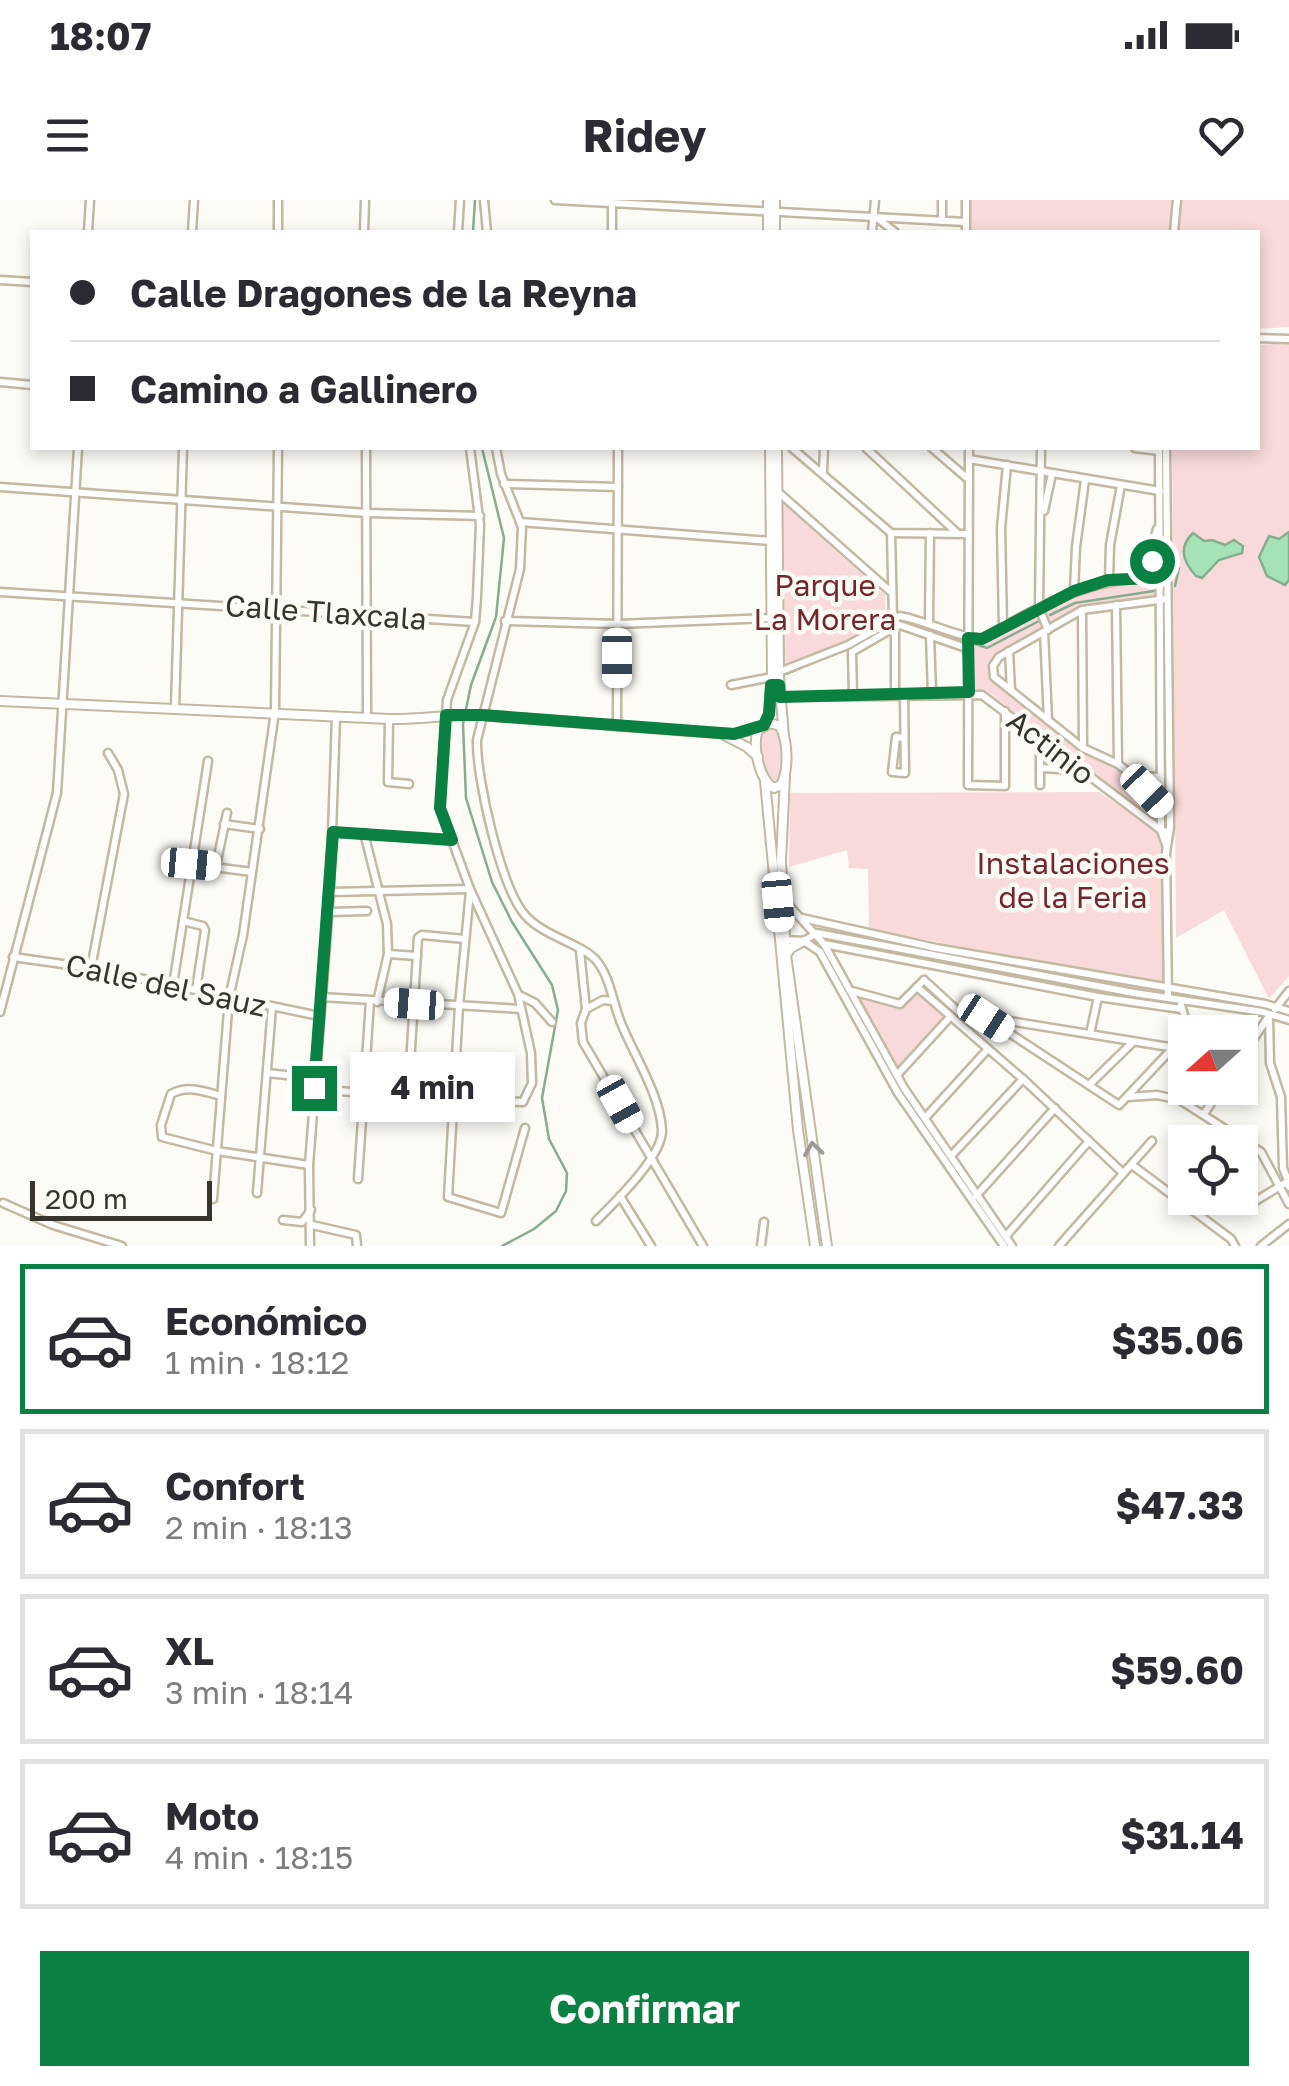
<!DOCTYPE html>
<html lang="es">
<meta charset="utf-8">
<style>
:root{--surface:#fff;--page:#f7f7f7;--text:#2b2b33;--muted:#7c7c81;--line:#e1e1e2;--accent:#0b8043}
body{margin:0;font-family:"Golos Text",sans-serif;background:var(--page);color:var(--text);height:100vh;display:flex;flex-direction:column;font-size:38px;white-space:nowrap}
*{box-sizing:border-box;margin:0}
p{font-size:32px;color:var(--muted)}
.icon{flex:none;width:55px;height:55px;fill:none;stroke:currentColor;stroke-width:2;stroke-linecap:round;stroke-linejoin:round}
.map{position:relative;height:1046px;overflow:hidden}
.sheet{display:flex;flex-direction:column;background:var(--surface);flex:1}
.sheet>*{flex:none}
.banner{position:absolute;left:30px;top:30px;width:1230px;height:220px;border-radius:0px;box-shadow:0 5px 15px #0003;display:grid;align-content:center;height:220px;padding:0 40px;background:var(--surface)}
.needle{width:65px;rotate:249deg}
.fabs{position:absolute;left:1168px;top:815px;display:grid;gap:20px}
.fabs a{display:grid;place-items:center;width:90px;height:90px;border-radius:0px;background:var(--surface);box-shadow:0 5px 15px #0003;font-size:50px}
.scale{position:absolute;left:30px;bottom:25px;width:182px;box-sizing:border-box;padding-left:10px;border:5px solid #38342b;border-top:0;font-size:28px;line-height:35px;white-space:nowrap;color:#38342b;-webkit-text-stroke:8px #fdfbf6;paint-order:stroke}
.end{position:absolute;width:45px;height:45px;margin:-22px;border:12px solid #0b8043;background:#fff;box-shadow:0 0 0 5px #fff}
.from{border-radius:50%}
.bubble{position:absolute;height:70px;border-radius:0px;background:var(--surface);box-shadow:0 5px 15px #0003;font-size:32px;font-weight:700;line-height:70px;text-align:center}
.car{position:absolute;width:30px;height:60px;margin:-30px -15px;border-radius:12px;box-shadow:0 0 8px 2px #0007;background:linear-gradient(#fff 24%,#345 0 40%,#fff 0 76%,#345 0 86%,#fff 0)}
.banner b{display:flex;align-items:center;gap:35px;height:95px;font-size:38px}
.banner b+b{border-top:2px solid var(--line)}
.banner i{width:25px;height:25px;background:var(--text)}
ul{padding:18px 0 0;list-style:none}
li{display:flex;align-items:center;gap:30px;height:150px;margin:0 20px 15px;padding:0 20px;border:5px solid var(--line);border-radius:0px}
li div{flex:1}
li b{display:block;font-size:38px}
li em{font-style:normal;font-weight:700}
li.on{border-color:var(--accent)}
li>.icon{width:90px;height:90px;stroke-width:1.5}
.button{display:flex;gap:20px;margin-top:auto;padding:20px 40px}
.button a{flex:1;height:115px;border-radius:0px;background:var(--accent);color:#fff;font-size:40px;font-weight:700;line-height:115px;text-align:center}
.status{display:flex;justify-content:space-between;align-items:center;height:70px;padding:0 50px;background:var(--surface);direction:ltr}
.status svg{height:28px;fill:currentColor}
header{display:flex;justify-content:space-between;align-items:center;height:130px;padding:0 40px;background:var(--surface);font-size:45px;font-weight:700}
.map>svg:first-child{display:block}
.green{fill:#f8dada}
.water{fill:#a5e2b8;stroke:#84ae8e;stroke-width:2.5}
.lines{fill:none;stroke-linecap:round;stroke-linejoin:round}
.stream{stroke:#84ae8e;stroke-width:2.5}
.minor-casing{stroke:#c3b8a1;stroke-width:11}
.major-casing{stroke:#c3b8a1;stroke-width:12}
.minor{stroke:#fff;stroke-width:6}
.major{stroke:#fff;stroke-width:8}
.oneway{stroke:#9c9a95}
.route{stroke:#0b8043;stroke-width:12}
.labels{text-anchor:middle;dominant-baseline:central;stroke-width:9;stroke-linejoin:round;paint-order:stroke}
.park-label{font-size:30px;fill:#78242c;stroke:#fdfbf6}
.street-label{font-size:30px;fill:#38342b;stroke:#fdfbf6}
</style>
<div class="status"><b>18:07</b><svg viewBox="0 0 49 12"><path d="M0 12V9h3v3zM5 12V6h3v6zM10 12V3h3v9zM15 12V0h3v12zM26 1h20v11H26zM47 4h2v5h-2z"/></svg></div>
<header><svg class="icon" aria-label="menu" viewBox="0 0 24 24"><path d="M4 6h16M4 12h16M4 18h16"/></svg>Ridey<svg class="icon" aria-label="heart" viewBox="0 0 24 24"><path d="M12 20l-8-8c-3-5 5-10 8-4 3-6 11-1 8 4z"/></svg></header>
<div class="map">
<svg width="1289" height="1046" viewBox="0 0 1289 1046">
<rect width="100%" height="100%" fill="#fdfbf6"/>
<g class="green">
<polygon points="968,0 1289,0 1289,127 1258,129 1258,32 971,32"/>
<polygon points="1289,143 1289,776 1269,799 1224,710 1176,738 1172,248 1258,248 1258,145"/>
<polygon points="777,298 885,395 886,422 848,445 779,472"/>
<path d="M1157 382V396L1082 406 997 454C988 463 986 471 994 482L1086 555 1126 572 1158 607 1159 625 986 490H971V441H983L1075 393 1110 383Z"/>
<path d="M767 527 778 532C783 548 783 570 777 585H768C762 565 749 542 767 527Z"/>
<polygon points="1099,592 1157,631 1162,651 1163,785 869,729 868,669 849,668 847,650 789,667 790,593"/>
<polygon points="918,790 947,818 899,868 858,798 900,807"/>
</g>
<g class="water">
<polygon points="1289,332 1289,380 1285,385 1267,376 1259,357 1269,336 1279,339"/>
<path d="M1193 333 1204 341 1212 340 1225 345 1234 340 1243 346 1242 353 1219 360 1202 378 1196 376C1183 362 1178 347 1193 333Z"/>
</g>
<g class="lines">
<g class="stream">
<polyline points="473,32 475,0"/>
<polyline points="482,248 504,338 496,417 471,485 463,524 466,598 492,682 512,722 552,785 558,810 542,898 549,939 567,973 566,991 556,1011 534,1029 502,1046"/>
<polyline points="1175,386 1179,368"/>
<polyline points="1050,415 1075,403 1154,391"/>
<polyline points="898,420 914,423"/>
<polyline points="950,435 987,448 1039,421"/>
<polyline points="786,474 856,444"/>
</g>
<g class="minor-casing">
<g id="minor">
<polyline points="278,0 278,32"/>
<polyline points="484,0 487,32"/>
<polyline points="555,0 965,22"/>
<polyline points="612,4 612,32"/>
<polyline points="877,18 895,32"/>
<polyline points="942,21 942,0"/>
<polyline points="88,32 90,0"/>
<polyline points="192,32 194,0"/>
<polyline points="364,32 365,0"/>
<polyline points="458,32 460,0"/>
<polyline points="872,32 875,0"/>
<polyline points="966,32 966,0"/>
<polyline points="1174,32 1177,0"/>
<polyline points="0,80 32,82"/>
<polyline points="1258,138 1289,139"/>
<polyline points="0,182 32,185"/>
<polyline points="366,248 367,518"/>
<path d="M496 248 501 274 522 327 520 369 477 540C476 577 501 688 525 715 543 736 582 744 596 760 612 779 613 808 624 830 637 860 660 896 662 930 663 956 614 1003 596 1021"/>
<polyline points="792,248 891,333 967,334"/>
<polyline points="866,248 956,332"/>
<polyline points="932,248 968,279"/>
<polyline points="969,248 968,585 1005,586 1005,511"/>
<polyline points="1041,248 1039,408 1048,430"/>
<polyline points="1135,248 1159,251"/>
<polyline points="1159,248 1161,630 1166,645"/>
<polyline points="1166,248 1170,627 1166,653 1168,798"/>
<polyline points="969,259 1160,291"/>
<polyline points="823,271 824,248"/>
<polyline points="504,284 618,287"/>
<polyline points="0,287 367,313 480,316"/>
<polyline points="777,291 892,393"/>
<polyline points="1044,311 1052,274"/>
<polyline points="520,322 771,341"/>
<polyline points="891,333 893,418"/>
<polyline points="1152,378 1152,348 1157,329"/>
<polyline points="1109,380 1110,345 1121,285"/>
<polyline points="1074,391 1076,347 1085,280"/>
<polyline points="0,392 475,422"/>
<polyline points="1116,405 1118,564"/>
<polyline points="1082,411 1083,548"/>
<polyline points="505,421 617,424 773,418"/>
<polyline points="929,421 930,333"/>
<polyline points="1003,427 1001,328 1007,265"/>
<polyline points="895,428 895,495"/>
<polyline points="1044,432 1048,520"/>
<polyline points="930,435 932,493"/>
<polyline points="1009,451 1011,490"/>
<path d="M779 472 848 445 900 416C927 421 956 437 982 439 1038 407 1094 374 1160 379"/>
<polyline points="731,485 772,477"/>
<polyline points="904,495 905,573 892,572 896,537 904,538"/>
<polyline points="853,496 852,452 895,427 900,425 969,449"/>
<polyline points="781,497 982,495 1161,630 1169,633"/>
<polyline points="175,507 183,248"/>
<polyline points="389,519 388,582 409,584"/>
<polyline points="617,526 618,248"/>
<polyline points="1040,539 1040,585"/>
<polyline points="1040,568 1079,570"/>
<polyline points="1134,576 1161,577"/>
<polyline points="1161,605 1133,576 1118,564 1083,548 994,477 993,466 999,457 1082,410 1166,399"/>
<polyline points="224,624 260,629"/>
<polyline points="333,632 452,640"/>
<polyline points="364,633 387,724 388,754 377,802"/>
<polyline points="191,664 252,672"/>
<polyline points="216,666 227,613"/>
<polyline points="470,691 459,806 448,997 501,1013 525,928"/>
<polyline points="330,692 470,689"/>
<polyline points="782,698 824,744 904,888 1012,1046"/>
<polyline points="328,712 367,711"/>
<polyline points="802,718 936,748 1265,804 1289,811"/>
<polyline points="183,721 203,726 205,730 196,790"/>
<polyline points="785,740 804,741 820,752 898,893 1004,1046"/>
<polyline points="804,741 817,733 1134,793 1263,812 1289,820"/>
<polyline points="824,744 1098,797 1181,809"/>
<polyline points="580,751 586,809"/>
<polyline points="388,754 417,756"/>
<polyline points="13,757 91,768 319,816"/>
<polyline points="91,768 124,594 118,570 108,553"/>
<polyline points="924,780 960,813 1175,848"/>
<polyline points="173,785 208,561"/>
<polyline points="917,787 1023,879 1123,973"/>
<polyline points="852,791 900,804 924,780"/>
<polyline points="519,795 535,803 552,822"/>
<polyline points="321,797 521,809"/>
<polyline points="613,801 603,800 586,809 581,823 583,842 703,1046"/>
<polyline points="1181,805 1187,825 1186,832"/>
<polyline points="1275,809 1289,791"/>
<polyline points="0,812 57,593 78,248"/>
<polyline points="1269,816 1270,863 1281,897 1283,968 1289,983"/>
<polyline points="991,821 1119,905 1185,835"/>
<polyline points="1090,834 1098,797"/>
<polyline points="1240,859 1267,819"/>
<polyline points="267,873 315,878"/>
<polyline points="897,875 950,817"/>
<polyline points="1090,884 1133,842"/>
<polyline points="314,889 452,900 523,902 532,883 531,853 518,794 470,689 440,608 447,500 475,422 477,397 480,325 470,248"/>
<path d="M221 896C203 891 188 885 171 894L161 925 162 937 217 951 309 965"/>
<polyline points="408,896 418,738 422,735 465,739"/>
<polyline points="1128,897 1157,895 1180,900 1261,952 1289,1004"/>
<polyline points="1204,914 1221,888"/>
<polyline points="925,918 988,849"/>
<polyline points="1221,939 1243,941"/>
<polyline points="951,956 1023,879"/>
<polyline points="1132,965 1231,1039 1235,1046"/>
<polyline points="358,979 370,801"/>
<polyline points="257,993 272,807"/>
<polyline points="620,996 651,1046"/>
<polyline points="976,996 1055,908"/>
<polyline points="213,999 229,798 243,735 275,512 278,248"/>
<polyline points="1178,999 1185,985"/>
<polyline points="3,1003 53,1025 122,1046"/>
<polyline points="1247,1006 1287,982 1289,987"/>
<polyline points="283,1020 302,1022 311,1010"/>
<polyline points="312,1025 356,1035 357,1046"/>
<polyline points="1006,1036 1089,941"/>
<polyline points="310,1046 309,965 330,692 336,516"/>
<polyline points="761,1046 764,1022"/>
<polyline points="1059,1046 1152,941"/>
<polyline points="1261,1046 1289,1024"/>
</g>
</g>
<g class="major-casing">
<g id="major">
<polyline points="768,32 768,0"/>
<polyline points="775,32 775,0"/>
<polyline points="777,248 779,477 784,536"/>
<path d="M0 501 389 519C419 520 448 514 479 515L715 533 734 534 760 528"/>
<path d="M770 523 780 526C788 541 789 570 781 585L774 588C759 580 752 546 758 530Z"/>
<polyline points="764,525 769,514 772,477 770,248"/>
<polyline points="724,535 747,547 758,557"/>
<polyline points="785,576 781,661 786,755 827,1046"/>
<polyline points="765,581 798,930 815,1046"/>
<polyline points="786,755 791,748 804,741"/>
</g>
</g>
<use href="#minor" class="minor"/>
<use href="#major" class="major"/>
</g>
<defs><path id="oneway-chevron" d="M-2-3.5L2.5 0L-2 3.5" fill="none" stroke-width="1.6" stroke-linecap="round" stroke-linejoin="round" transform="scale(2.5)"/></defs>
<use class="oneway" href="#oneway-chevron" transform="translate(813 949) rotate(-98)"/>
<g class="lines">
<polyline class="route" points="314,888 333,632 452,640 440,608 446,515 482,515 734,534 764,525 769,514 771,485 779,485 780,497 969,492 968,438 982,439 1074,391 1108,380 1152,378 1152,361"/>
</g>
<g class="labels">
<g class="park-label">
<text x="825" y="385">Parque<tspan x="825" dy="34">La Morera</tspan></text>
<text x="1073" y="663">Instalaciones<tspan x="1073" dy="34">de la Feria</tspan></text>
</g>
<g class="street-label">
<text transform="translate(326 412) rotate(4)">Calle Tlaxcala</text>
<text transform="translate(1051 547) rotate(38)">Actinio</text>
<text transform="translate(166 785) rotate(12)">Calle del Sauz</text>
</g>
</g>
</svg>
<div class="fabs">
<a><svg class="needle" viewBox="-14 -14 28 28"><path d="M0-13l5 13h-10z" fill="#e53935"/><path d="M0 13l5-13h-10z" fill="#7c7c81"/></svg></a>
<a><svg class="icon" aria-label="locate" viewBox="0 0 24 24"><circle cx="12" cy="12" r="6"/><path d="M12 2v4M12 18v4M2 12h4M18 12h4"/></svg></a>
</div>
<div class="scale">200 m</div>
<i class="end from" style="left:1152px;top:361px"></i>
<i class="end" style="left:314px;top:888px"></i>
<div class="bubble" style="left:350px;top:852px;width:165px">4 min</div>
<i class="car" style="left:617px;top:458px;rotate:180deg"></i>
<i class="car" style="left:1147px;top:591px;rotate:136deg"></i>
<i class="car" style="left:191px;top:664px;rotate:95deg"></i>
<i class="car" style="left:778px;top:702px;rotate:175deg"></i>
<i class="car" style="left:414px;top:804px;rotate:274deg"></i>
<i class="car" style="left:986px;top:818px;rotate:123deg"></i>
<i class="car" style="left:620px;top:904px;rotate:151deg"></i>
<div class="banner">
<b><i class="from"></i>Calle Dragones de la Reyna</b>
<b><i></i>Camino a Gallinero</b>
</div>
</div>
<section class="sheet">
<ul>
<li class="on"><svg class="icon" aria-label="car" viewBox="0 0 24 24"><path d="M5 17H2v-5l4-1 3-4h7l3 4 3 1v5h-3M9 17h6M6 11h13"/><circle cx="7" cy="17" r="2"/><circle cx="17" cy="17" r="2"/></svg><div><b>Económico</b><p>1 min · 18:12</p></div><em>$35.06</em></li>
<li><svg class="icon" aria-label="car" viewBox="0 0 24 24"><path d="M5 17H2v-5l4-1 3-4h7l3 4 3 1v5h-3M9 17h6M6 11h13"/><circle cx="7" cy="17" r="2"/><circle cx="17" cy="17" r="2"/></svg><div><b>Confort</b><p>2 min · 18:13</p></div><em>$47.33</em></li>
<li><svg class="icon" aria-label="car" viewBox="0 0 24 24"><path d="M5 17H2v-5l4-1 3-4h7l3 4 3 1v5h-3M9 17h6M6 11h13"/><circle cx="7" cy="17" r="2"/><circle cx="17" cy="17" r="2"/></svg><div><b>XL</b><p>3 min · 18:14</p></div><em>$59.60</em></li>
<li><svg class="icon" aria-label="car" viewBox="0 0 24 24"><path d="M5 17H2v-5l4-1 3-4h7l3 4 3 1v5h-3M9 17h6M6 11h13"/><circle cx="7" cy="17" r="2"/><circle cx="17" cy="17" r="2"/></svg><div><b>Moto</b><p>4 min · 18:15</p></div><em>$31.14</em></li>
</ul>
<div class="button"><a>Confirmar</a></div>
</section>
